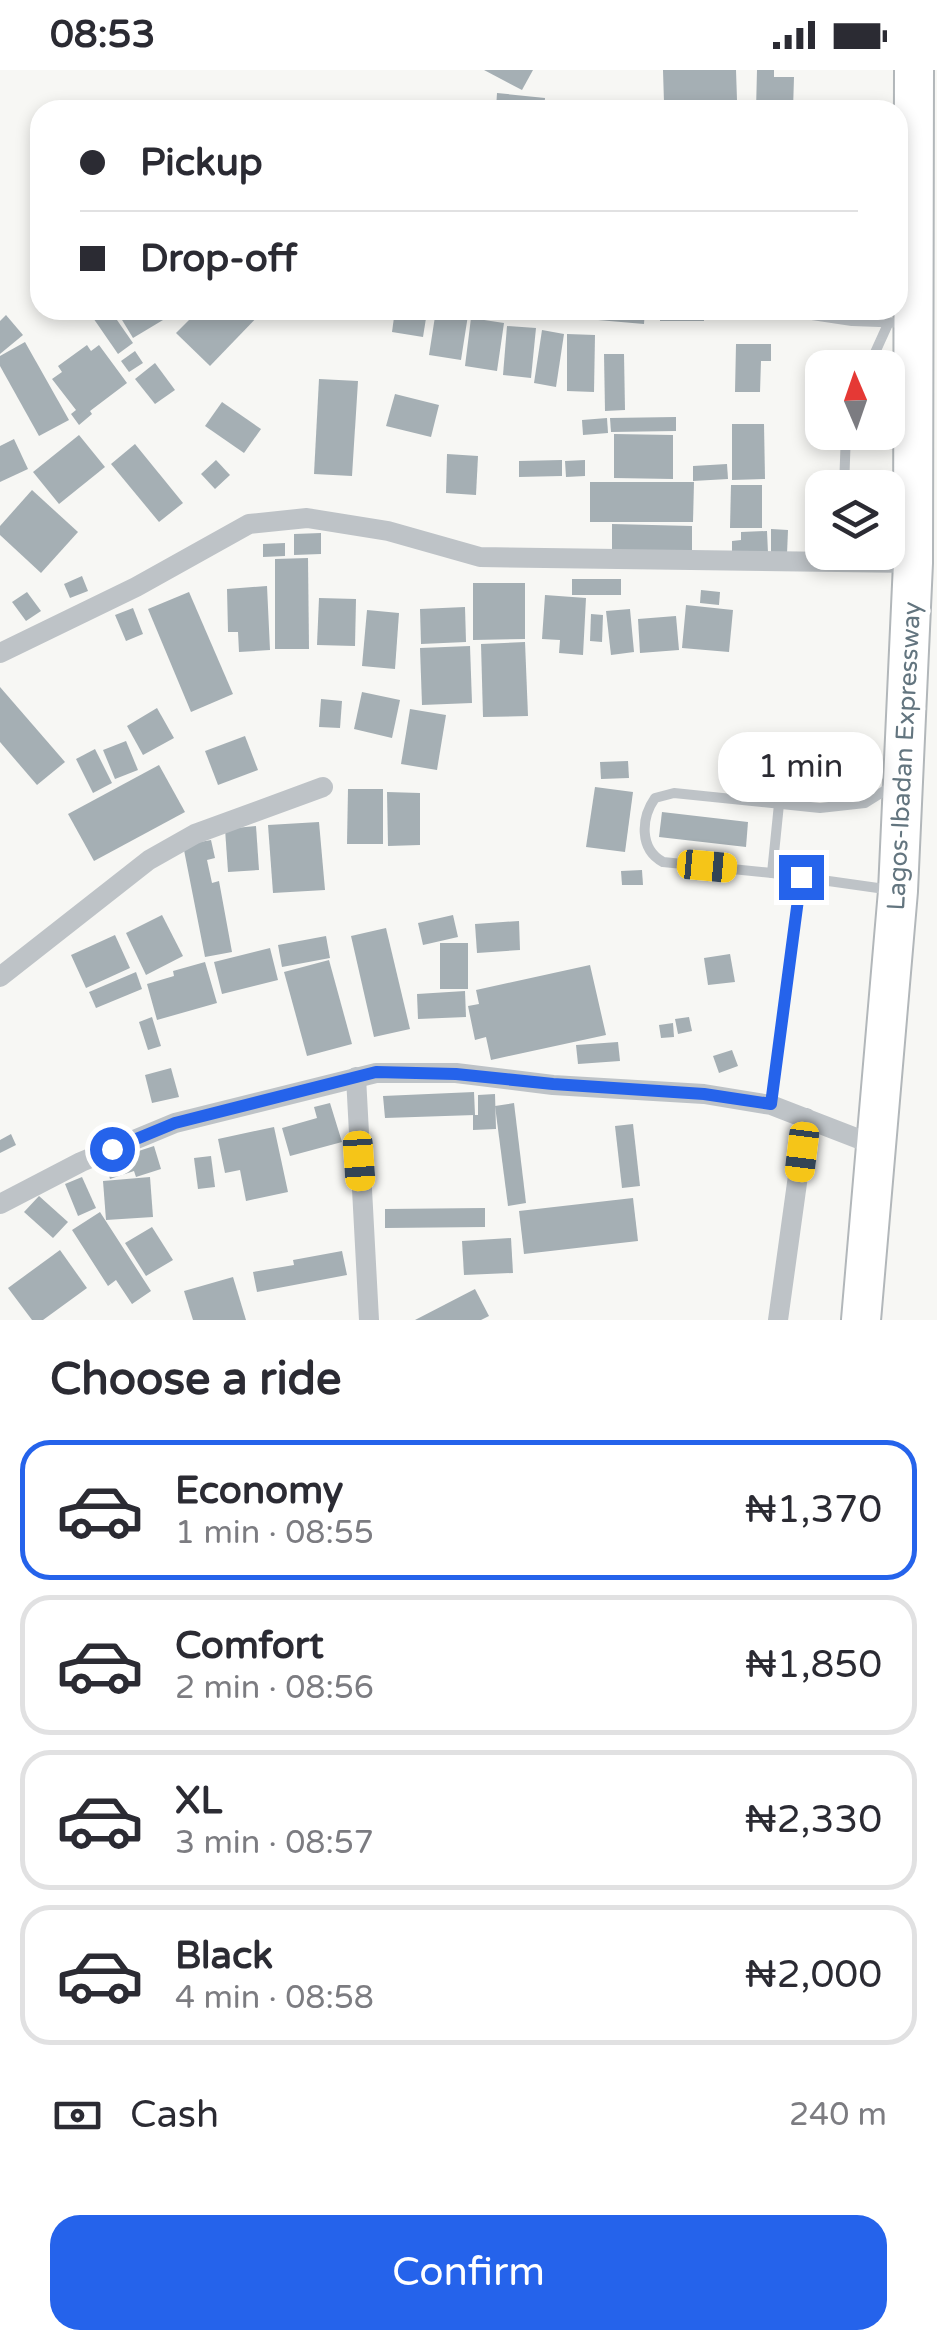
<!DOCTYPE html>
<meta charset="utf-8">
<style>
:root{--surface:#fff;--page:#f2f2f3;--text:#2b2b33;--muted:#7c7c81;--line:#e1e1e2;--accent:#2563eb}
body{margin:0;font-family:"Varela Round",sans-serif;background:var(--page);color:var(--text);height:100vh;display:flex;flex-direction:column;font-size:38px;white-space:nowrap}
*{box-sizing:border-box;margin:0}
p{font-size:32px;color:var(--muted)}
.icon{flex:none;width:55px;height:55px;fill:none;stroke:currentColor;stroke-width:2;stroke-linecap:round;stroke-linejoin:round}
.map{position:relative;height:1250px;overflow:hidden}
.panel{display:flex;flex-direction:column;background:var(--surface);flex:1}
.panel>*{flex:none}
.banner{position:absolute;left:30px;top:30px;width:878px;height:220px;border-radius:30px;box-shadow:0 5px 15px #0003;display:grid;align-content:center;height:220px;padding:0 50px;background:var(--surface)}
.needle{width:65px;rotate:358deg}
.fabs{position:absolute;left:805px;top:280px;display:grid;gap:20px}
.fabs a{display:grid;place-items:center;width:100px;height:100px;border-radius:20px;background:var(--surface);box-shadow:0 5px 15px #0003;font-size:50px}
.end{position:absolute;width:45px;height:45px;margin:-22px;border:12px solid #2563eb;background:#fff;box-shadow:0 0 0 5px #fff}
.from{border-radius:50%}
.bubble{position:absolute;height:70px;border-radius:30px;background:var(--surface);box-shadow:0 5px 15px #0003;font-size:32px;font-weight:600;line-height:70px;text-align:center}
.car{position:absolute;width:30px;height:60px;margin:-30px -15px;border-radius:12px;box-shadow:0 0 8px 2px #0007;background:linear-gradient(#f5c518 24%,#345 0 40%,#f5c518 0 76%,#345 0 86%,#f5c518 0)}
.banner b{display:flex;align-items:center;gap:35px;height:95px;font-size:38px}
.banner b+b{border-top:2px solid var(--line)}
.banner i{width:25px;height:25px;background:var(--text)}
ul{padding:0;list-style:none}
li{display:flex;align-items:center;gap:30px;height:140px;margin:0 20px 15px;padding:0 30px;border:5px solid var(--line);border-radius:30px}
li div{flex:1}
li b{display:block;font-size:38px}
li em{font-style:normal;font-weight:600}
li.on{border-color:var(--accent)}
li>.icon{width:90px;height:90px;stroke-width:1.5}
h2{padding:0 50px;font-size:45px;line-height:120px}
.pay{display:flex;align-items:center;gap:25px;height:110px;padding:0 50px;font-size:38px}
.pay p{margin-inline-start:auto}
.button{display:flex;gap:20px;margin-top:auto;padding:20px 50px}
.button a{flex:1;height:115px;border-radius:30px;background:var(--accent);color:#fff;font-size:40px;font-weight:600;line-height:115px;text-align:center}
.status{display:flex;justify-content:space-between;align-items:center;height:70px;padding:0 50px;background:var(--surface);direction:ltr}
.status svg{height:28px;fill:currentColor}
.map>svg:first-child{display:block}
.building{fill:#a5afb4}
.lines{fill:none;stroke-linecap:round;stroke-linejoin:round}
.highway-casing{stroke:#b2b7ba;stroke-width:42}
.lane{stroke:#bec3c7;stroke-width:10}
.street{stroke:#bec3c7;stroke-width:20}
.highway{stroke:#fff;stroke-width:38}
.route{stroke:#2563eb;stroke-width:12}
.labels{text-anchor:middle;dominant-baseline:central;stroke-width:10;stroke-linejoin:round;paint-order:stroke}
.street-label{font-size:25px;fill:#63757f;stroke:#fff}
</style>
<div class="status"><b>08:53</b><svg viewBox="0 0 49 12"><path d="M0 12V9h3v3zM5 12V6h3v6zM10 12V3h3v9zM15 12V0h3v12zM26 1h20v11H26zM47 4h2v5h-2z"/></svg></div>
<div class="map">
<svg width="937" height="1250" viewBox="0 0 937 1250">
<rect width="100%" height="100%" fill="#f7f7f4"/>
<g class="building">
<polygon points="484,0 533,0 522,20"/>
<polygon points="663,0 736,0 737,30 664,33"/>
<polygon points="757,0 774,0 774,7 794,7 793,40 756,40"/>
<polygon points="497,23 545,28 544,40 496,40"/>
<polygon points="92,240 110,240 133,273 118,284 89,242"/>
<polygon points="116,240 164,240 168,247 133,268"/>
<polygon points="199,240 264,240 210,296 176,263"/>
<polygon points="395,240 427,242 423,267 392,262"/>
<polygon points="436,240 468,245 461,290 429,285"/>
<polygon points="599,240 645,240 644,254 598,250"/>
<rect x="660" y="240" width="44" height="11"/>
<polygon points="6,245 23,265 0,284 0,251"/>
<polygon points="471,248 504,253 497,301 465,296"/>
<polygon points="507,256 536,258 531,308 503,305"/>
<polygon points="542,260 564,264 556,317 534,313"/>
<polygon points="567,264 595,265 594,322 567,321"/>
<polygon points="25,272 69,350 39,366 0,296 0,286"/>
<polygon points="736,274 771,274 771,291 761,291 760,322 735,322"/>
<polygon points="87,275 91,281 99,275 127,313 90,341 92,344 79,355 71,344 76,340 52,309 62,302 58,296"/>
<polygon points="135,281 143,293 129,302 121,291"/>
<polygon points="604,284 624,284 625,340 605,341"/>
<polygon points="155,293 175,320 155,334 135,309"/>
<polygon points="319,309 358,311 352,406 314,404"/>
<polygon points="395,324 439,335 431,367 386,356"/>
<polygon points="222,332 261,359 244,383 205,356"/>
<polygon points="676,347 676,361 611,362 610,348"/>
<polygon points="607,348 608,363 583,365 582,350"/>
<polygon points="732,354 764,354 765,409 732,410"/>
<polygon points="614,364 673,365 673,409 614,408"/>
<polygon points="79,365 105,397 59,434 33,402"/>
<polygon points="14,369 28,399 0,412 0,376"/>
<polygon points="135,374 183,433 159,452 111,394"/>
<polygon points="447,384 478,386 476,425 446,423"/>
<polygon points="216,390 230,405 215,419 201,404"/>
<polygon points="562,390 562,406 519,407 519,391"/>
<polygon points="585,390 585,406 566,407 565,391"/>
<polygon points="727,394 728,409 693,411 693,396"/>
<polygon points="590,412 694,412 693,452 590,452"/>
<polygon points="731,415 762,415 762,458 730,458"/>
<polygon points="32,420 78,462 41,503 0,465 0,456"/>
<polygon points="612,454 692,456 692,483 612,480"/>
<polygon points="771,459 788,460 787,484 771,484"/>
<polygon points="767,461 768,483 732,484 732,471 741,470 741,462"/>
<polygon points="321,463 321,484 294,485 294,464"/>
<polygon points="285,473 285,486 263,487 263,474"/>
<polygon points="308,488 309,579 275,579 275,489"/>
<polygon points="82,506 88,521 70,528 64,514"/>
<rect x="572" y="509" width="49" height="16"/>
<polygon points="473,513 525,513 525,569 473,570"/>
<polygon points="267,516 270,580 239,582 238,562 228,562 227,519"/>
<polygon points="701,520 720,522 719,535 700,533"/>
<polygon points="27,522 41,541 26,551 12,532"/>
<polygon points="189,522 233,624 191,642 148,539"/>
<polygon points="545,525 586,528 583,585 559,583 560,570 542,569"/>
<polygon points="319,528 356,529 355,576 317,575"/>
<polygon points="686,535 733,540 729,582 682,578"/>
<polygon points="465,537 466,572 421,574 420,539"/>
<polygon points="133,538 143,564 126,571 115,545"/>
<polygon points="630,539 634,582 611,585 606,541"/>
<polygon points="367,540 399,543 395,599 362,596"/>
<polygon points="591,544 603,545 602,572 590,571"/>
<polygon points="676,546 679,580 640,583 638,549"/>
<polygon points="525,572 528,646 483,647 481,574"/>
<polygon points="470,576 472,633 422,635 420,578"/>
<polygon points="0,617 65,692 37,715 0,672"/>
<polygon points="362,622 400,630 392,668 354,659"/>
<polygon points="321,629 342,631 340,658 319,657"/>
<polygon points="157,638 174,668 143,685 127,656"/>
<polygon points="410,639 446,645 437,700 401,694"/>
<polygon points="245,666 258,700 218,715 205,681"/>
<polygon points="126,671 138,700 115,709 103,680"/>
<polygon points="95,679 112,713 93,723 76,689"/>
<polygon points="628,691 629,708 601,709 600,692"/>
<polygon points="159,695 185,742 94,791 68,744"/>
<polygon points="595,717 633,722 625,782 586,777"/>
<polygon points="348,719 383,719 383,774 347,774"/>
<polygon points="387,722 420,723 420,775 388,776"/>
<polygon points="662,742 748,752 746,777 659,767"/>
<polygon points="319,752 325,820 273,823 268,755"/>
<polygon points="256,756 259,800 228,802 225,759"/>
<polygon points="211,770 215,788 207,790 212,813 219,811 232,882 205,887 183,775"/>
<polygon points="642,800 643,815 622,815 621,801"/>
<polygon points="162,845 183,886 146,905 126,863"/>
<polygon points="453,845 458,867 423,875 418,853"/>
<polygon points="519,851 520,880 477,883 475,854"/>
<polygon points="386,858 410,959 374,967 351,866"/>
<polygon points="115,865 130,898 86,918 71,885"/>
<polygon points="326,866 330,888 282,897 278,875"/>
<rect x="440" y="873" width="28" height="46"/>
<polygon points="270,878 278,910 222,924 214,892"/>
<polygon points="730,884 735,912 708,915 704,888"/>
<polygon points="329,890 352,974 307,986 284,902"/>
<polygon points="205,892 217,933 157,950 147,914 174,906 173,901"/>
<polygon points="590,895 606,965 491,990 486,967 475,970 468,936 479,934 476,920"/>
<polygon points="136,902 142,919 96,938 89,922"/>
<polygon points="465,921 466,947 418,949 417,924"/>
<polygon points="152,947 161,976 148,980 139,952"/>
<polygon points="689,947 692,961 678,964 675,949"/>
<polygon points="673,953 674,967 661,968 659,955"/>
<polygon points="618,972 620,991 578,994 576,975"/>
<polygon points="732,980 738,996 719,1003 713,986"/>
<polygon points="171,998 179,1027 152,1033 145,1005"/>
<polygon points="474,1022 475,1045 385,1048 383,1026"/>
<polygon points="495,1024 496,1059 473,1060 473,1045 478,1045 478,1025"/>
<polygon points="330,1033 342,1072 290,1086 282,1058 317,1048 314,1037"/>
<polygon points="514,1033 526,1133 508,1136 495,1036"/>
<polygon points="633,1054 640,1116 622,1118 615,1056"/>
<polygon points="274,1057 288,1122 246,1131 240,1100 225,1103 218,1069"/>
<polygon points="11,1064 16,1075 0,1083 0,1070"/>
<polygon points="154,1076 161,1099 136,1107 134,1101 110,1109 105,1092"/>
<polygon points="211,1086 215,1117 198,1119 194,1088"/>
<polygon points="82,1107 96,1138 78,1146 65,1114"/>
<polygon points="150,1107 153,1147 106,1150 103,1111"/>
<polygon points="39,1126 68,1152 53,1168 24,1142"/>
<polygon points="633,1128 638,1171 524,1184 519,1141"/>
<polygon points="485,1138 485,1157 385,1158 385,1139"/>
<polygon points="100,1142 151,1221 132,1234 116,1210 108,1216 72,1160"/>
<polygon points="152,1157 173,1190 146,1206 125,1173"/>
<polygon points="511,1168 513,1203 464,1205 462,1171"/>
<polygon points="60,1180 87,1218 43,1250 32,1250 8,1218"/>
<polygon points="342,1181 347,1205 257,1222 253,1202 294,1195 293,1190"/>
<polygon points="233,1207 246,1250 193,1250 184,1221"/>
<polygon points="475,1219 489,1246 481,1250 415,1250"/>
</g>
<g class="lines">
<g class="highway-casing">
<polyline id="highway" points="861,1250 898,821 913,493 914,0"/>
</g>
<g class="lane">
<polyline points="779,240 852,251 907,253"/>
<polyline points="868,298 888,254"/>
<polyline points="844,418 846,362"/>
<path d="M892 716 865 733 820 738 674 723 655 728C641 748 639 779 663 792L772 803 892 820"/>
<polyline points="772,803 779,734"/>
<polyline points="771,1035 801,807"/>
</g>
<g class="street">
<polyline points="0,583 136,517 249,454 307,448 388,461 480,487 913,493"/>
<polyline points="0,907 149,790 195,764 323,717"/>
<polyline points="356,1007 369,1250"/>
<polyline points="0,1134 81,1092 175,1053 376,1003 456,1003 553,1015 704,1024 771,1035 877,1076"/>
<polyline points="778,1250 806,1048"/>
</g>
<use href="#highway" class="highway"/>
</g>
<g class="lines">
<polyline class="route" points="112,1079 175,1053 376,1002 456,1004 553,1014 704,1024 771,1034 801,807"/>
</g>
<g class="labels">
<g class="street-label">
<text transform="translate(904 686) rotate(-87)">Lagos-Ibadan Expressway</text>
</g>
</g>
</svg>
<div class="fabs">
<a><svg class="needle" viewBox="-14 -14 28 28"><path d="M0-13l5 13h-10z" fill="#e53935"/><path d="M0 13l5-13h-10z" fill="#7c7c81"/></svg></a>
<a><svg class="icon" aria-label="layers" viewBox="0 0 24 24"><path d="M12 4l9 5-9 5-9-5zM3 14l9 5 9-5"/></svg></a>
</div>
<i class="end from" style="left:112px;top:1079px"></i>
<i class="end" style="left:801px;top:807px"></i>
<div class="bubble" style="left:718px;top:662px;width:165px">1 min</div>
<i class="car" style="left:707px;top:796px;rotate:95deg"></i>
<i class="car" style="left:802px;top:1082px;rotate:187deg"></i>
<i class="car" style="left:359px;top:1091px;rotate:176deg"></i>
<div class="banner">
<b><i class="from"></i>Pickup</b>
<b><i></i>Drop-off</b>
</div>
</div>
<section class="panel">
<h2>Choose a ride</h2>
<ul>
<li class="on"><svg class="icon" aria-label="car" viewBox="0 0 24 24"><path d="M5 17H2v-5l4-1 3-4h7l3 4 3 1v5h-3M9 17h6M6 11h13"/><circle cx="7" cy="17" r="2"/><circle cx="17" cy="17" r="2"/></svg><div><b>Economy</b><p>1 min · 08:55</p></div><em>₦1,370</em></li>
<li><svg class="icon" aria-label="car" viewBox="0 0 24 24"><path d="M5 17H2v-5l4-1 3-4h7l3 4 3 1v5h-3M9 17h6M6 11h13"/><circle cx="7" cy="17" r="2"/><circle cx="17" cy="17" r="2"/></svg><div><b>Comfort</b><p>2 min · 08:56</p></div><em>₦1,850</em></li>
<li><svg class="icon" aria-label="car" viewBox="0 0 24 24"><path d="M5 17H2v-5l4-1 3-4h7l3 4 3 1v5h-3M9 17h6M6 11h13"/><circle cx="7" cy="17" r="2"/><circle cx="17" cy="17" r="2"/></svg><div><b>XL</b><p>3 min · 08:57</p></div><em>₦2,330</em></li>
<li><svg class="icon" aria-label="car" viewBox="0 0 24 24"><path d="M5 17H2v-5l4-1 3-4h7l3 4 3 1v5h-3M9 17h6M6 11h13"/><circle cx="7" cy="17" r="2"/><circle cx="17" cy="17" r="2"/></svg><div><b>Black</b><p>4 min · 08:58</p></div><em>₦2,000</em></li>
</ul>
<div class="pay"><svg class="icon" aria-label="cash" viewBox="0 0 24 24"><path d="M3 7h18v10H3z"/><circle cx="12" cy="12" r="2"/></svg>Cash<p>240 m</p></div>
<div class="button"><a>Confirm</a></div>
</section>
